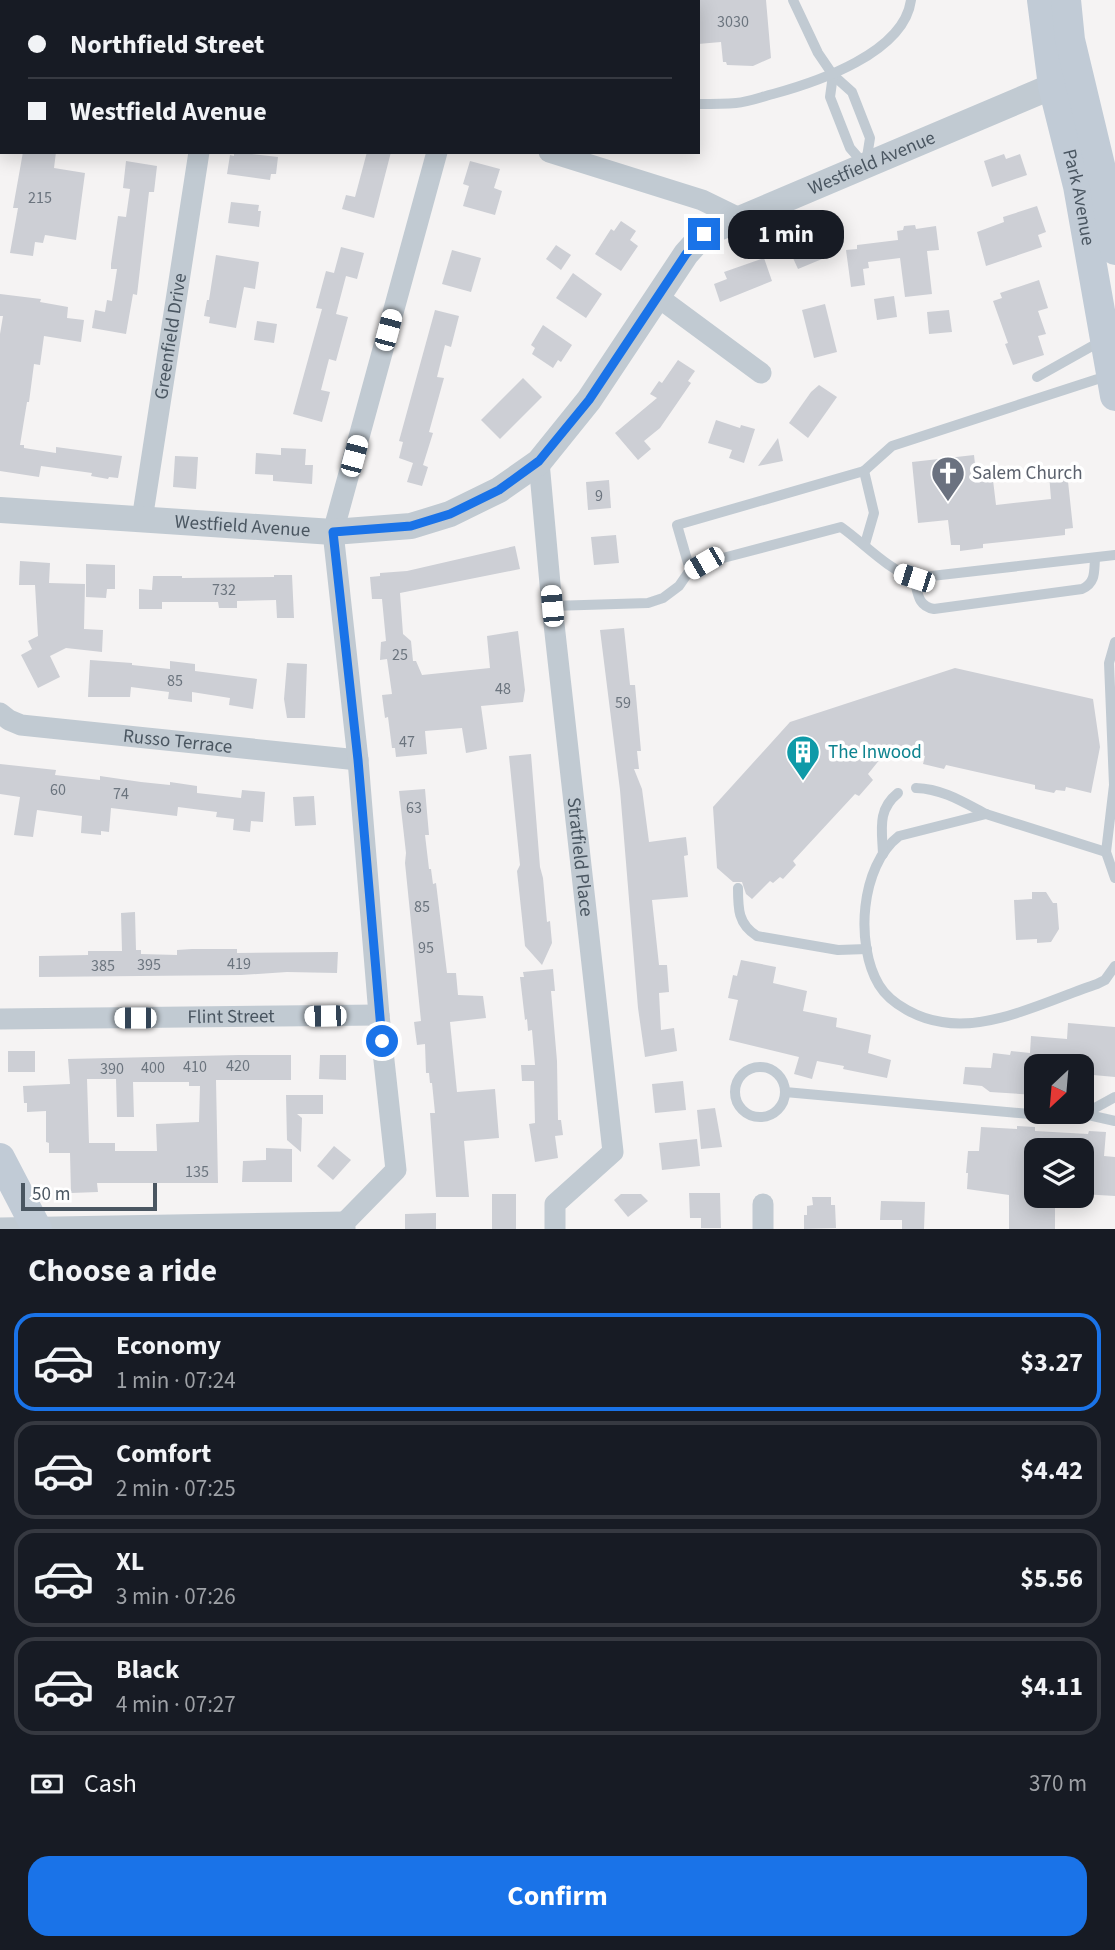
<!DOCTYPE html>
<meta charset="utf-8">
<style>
:root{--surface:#171b24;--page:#242831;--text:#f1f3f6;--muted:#9ea1a6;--line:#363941;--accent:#1a73e8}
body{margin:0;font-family:"Source Sans 3",sans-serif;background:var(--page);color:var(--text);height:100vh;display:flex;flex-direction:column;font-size:26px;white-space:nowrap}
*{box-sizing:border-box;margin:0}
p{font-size:23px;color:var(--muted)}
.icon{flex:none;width:38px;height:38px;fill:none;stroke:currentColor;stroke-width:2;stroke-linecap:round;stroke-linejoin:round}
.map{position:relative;height:1229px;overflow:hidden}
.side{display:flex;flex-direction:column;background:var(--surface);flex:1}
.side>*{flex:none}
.guide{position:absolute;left:0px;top:0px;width:700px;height:154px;box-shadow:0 4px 18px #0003;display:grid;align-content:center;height:154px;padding:0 28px;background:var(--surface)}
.needle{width:46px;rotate:206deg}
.tools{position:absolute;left:1024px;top:1054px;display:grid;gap:14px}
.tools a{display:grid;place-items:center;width:70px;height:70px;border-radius:14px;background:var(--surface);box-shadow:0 4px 18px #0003;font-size:35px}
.scale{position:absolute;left:21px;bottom:18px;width:136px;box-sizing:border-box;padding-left:7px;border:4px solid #4a5661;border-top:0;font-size:19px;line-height:24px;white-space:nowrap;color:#4a5661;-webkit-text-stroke:5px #fff;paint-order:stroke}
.end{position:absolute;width:32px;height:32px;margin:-16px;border:9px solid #1a73e8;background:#fff;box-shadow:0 0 0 4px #fff}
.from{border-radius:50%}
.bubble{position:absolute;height:49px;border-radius:21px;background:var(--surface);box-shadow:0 4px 18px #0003;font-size:23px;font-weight:700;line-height:49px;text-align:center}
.car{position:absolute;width:21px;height:42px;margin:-21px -10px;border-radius:9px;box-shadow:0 0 5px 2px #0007;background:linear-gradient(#fff 24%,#345 0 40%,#fff 0 76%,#345 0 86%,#fff 0)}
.guide b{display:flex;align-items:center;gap:24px;height:66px;font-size:26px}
.guide b+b{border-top:2px solid var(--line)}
.guide i{width:18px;height:18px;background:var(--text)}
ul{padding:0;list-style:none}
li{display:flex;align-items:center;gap:21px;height:98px;margin:0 14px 10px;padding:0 14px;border:4px solid var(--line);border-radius:21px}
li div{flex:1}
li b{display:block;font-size:26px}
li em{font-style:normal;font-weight:700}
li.active{border-color:var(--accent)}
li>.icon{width:63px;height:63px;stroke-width:1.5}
h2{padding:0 28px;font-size:32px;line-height:84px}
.pay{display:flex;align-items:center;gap:18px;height:77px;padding:0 28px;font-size:26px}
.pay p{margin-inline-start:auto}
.cta{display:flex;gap:14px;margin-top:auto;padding:14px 28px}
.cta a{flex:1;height:80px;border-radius:21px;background:var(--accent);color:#fff;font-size:28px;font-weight:700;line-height:80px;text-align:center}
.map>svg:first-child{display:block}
.building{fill:#cdcfd5;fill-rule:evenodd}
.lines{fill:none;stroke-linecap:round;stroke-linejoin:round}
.service{stroke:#c1cad2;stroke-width:10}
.minor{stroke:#c1cad2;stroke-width:21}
.tertiary{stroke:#c1cad2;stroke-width:26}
.secondary{stroke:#c1cbd6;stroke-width:30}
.route{stroke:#1a73e8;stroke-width:9}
.labels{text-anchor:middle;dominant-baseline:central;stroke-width:7;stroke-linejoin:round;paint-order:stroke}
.number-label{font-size:16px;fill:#6b747e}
.street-label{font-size:19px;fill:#4a5661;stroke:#fff}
.worship-label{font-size:19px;fill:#5b616d;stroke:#fff;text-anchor:start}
.culture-label{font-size:19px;fill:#0d838f;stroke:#fff;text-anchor:start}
</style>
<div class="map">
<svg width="1115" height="1229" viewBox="0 0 1115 1229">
<rect width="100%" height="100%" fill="#f5f3f3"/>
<g class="building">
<polygon points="698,0 766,0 771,58 753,66 727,65 726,62 723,62 721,42 698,44"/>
<polygon points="23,152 56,152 54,168 85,173 76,240 45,235 43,243 35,242 33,256 10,253 18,208 13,208"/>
<polygon points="234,152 278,157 276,174 271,174 270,180 227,174 230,155 234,156"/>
<polygon points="367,152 391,152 374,218 342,209 346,195 355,197"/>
<polygon points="1004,154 1006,159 1020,154 1027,175 992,187 984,161"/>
<polygon points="126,161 157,166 154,192 149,192 137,295 133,294 126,334 92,328 95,310 105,312 107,300 112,301 117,269 111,269 111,264 118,216 126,217 130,189 123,188"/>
<polygon points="470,161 500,169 494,188 502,191 495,215 463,206 469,186 463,184"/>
<polygon points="231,202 259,205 258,211 261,211 259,227 228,223"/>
<polygon points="1037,206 1046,232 1038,235 1042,247 986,266 977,232 1004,222 1003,217"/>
<polygon points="621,221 636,231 630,240 638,246 621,271 595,254 611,229 614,231"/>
<polygon points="915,225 916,229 936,226 939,250 927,251 932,294 905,297 900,258 868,262 869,268 863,269 865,285 851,287 846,250 857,249 857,245 898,240 897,231 903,230 904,226"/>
<polygon points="824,231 834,254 798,269 788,247"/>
<polygon points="556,245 571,255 561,270 546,259"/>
<polygon points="341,247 364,253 357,279 346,276 336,314 348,317 336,361 329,359 321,390 330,392 322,422 293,414 322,309 316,308 326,271 334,273"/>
<polygon points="452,250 481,258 471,292 442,284"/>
<polygon points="216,255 259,262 255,289 244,287 236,328 209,323 210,317 204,316 207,300 209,300"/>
<polygon points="764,258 772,281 720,302 714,284 727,279 724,272"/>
<polygon points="573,273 602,294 586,318 556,298"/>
<polygon points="1039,280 1048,308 1038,311 1046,334 1038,336 1044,355 1013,365 1005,344 1008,343 993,301 1002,298 1000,293"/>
<polygon points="0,294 41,299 40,302 68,307 67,318 84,320 81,342 44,336 40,365 34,364 29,402 27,402 20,445 24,445 24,448 56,453 56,447 122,456 118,478 109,477 108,479 91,476 92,473 41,466 39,477 0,471 0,334 3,316 0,316"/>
<polygon points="894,296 897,317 877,320 874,299"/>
<polygon points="825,304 837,352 814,358 802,310"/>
<polygon points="435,310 459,316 451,347 445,345 437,377 444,378 429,432 433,433 423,465 428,467 422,486 407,482 413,463 399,458 403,442 399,441"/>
<polygon points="949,310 952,332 929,334 927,312"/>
<polygon points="257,321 277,324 274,343 254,340"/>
<polygon points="543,325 572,345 561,362 558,360 553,368 532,354 535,348 531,345"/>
<polygon points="678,360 695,371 688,381 691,383 660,428 644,441 651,449 638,460 615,433 657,398 650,394 659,381 662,383"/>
<polygon points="523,378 542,397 500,439 481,420"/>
<polygon points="819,385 837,397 808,438 789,423 811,392"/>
<polygon points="716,420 740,428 741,425 755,429 744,463 729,458 732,450 708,443"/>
<polygon points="778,438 783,461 758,466"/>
<polygon points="281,448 306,449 305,465 313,465 312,484 273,481 273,475 255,474 256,453 281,455"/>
<polygon points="974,455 977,482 993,480 996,505 1051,499 1049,474 1067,472 1073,528 1065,529 1065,535 983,544 983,548 960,551 960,545 951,545 948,520 918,523 912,462"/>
<polygon points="175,456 198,457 196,489 173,487"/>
<polygon points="609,480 611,508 588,510 586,482"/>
<polygon points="616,535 619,563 594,565 591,537"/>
<polygon points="515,546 520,569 400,593 403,634 411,641 413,661 416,661 422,675 490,668 487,636 518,631 525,690 523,702 481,706 487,749 466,753 462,728 425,731 427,754 396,757 395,748 392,748 388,717 385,718 382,695 392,694 387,659 380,660 381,642 386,641 382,599 372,599 370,577 380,576 380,573 407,571"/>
<polygon points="20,561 50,563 49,583 85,584 84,629 103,630 102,652 66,648 50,656 60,677 38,688 21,655 32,649 28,641 38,636 35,585 19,585"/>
<polygon points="86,564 115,565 115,589 107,589 106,598 86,597"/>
<polygon points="274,575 292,575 294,618 277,618 276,600 237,601 237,608 219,608 218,602 162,602 162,609 139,609 139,589 152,590 153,576 182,576 182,578 274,577"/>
<polygon points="624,628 630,685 635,685 641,751 637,751 639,769 634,769 642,789 649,842 686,837 688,855 684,856 688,897 652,900 659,965 667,965 669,992 659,993 661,1030 674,1028 677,1051 645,1057 638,1008 620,790 600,630"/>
<polygon points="90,660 132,663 132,665 170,669 170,661 195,664 195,671 257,679 253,709 229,705 230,698 192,692 192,702 168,699 169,692 131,687 130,697 88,697"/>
<polygon points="287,663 307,664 305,718 287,718 284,699"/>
<polygon points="955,668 1093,699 1100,747 1091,793 1066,787 1065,791 1056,790 1054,793 1035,789 1035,785 946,765 944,769 923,764 925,756 896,749 885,753 868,774 873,780 859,796 855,794 793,861 796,865 783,879 780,877 773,883 770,881 752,899 746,894 742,882 733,882 717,868 713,807 790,722"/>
<polygon points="531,754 540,867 543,878 547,922 550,921 552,943 542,965 525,946 517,871 520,865 509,756"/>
<polygon points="0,764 56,770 55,775 100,780 100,776 141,782 170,785 170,782 197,786 197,793 241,798 242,790 265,792 263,822 251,821 250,832 233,830 234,819 216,817 217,812 178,807 177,816 111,808 109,832 101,831 101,835 81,833 82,816 37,810 33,837 14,835 20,797 0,794"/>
<polygon points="425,789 429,835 425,835 429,869 431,869 433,884 436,883 447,973 456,973 458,995 483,996 486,1018 450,1022 457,1092 495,1089 499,1138 464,1141 469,1197 436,1197 430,1113 435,1113 432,1083 430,1083 429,1073 426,1073 425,1044 417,1045 414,1022 421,1021 405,863 406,853 399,791"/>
<polygon points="314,796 316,825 295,826 293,797"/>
<polygon points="1032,892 1046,892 1053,903 1057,903 1059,929 1051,942 1037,943 1037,939 1016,940 1014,900 1032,899"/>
<polygon points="135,912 136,950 141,950 141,954 177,955 177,950 192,949 237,949 237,953 338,952 337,973 287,972 241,975 39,977 39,956 88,955 88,951 122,951 121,913"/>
<polygon points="741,960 776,967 773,983 807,991 803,1011 837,1018 836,1027 871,1035 868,1053 891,1060 887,1078 843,1069 844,1066 817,1061 812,1079 794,1074 799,1057 729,1040 738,1000 728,998 733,975 737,976"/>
<polygon points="553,969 555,991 551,991 557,1061 558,1120 561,1120 563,1135 555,1136 558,1158 535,1162 529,1124 535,1123 534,1081 522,1081 521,1065 535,1065 532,1030 528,1031 527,1019 525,1020 520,977 524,977 523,972"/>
<polygon points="1068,1023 1115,1027 1115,1077 1082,1074 1082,1066 1036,1066 1036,1095 990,1092 982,1086 963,1084 965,1067 991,1068 993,1053 1010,1055 1011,1051 1030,1053 1031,1036 1067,1039"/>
<rect x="8" y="1051" width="27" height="21"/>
<path d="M239 1055H291V1080H216L218 1183H97L98 1192 71 1193 70 1153H49V1143L46 1142V1111L27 1112V1103H24L23 1086 70 1084 68 1059ZM87 1079H116L117 1117H134L133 1082H189V1086H200L199 1122 156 1124 157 1151H115V1143H89Z"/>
<polygon points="320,1055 346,1055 346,1080 319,1079"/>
<polygon points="683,1081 686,1110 655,1113 652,1084"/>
<polygon points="286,1095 323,1095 323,1114 297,1114 302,1118 301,1152 287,1140"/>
<polygon points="715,1108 722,1147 701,1149 697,1110"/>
<polygon points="1017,1126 1035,1127 1035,1131 1088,1134 1089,1131 1106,1132 1104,1156 1115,1157 1115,1196 1082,1194 1082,1150 1036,1150 1036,1195 1055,1195 1055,1229 1009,1229 1009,1195 967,1189 968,1173 966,1173 968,1151 979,1151 981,1127 1017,1129"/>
<polygon points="697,1139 700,1166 662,1170 659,1143"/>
<polygon points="334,1146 351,1160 333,1180 317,1166"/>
<polygon points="266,1148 292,1149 292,1182 242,1182 243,1161 266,1160"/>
<polygon points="689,1193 720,1193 721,1228 701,1228 701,1218 690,1218"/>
<rect x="492" y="1194" width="24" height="35"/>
<polygon points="621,1194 641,1194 648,1201 628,1217 614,1200"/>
<polygon points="812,1197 831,1197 831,1205 835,1205 836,1228 804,1229 804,1215 807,1215 807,1206 813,1205"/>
<polygon points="881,1201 925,1202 924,1229 902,1229 902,1220 880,1220"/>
<polygon points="436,1213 436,1229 405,1229 405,1214"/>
</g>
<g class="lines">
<g class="service">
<polyline points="793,0 818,53 833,75 852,92 870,138 866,163"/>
<polyline points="494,2 495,0"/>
<polyline points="833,75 830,97 850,148 864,164"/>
<path d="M698 104C711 104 724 104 736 103 749 102 761 97 773 94 817 82 904 53 911 0"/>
<polyline points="1037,377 1103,340"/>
<polyline points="864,471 892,446 1110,375"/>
<polyline points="690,570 677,525 864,471 874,513 865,544"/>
<path d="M914 578C918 592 917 606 934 609L1082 589C1096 583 1094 571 1095 558"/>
<path d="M552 606 648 603 663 598 679 586 690 570 704 563 841 527C865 544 887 569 914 578L1115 555"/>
<polyline points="1115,642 1109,663 1114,785 1106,852 1115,878"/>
<path d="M916 788C943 789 963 802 986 814"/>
<path d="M1106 852 986 814 899 836C860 866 855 945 879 985 891 1005 920 1019 942 1022 991 1031 1051 999 1097 984L1105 980 1115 966"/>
<path d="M883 854C882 829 877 810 898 793"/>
<path d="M738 888C738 909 738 924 757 936L838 950 867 949"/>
<circle cx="760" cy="1092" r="25"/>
<polyline points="785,1092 1030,1114 1084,1114 1115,1121"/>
<polyline points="1084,1114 1115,1097"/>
</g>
<g class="minor">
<polyline points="13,2 13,0"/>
<polyline points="219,2 219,0"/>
<polyline points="0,31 2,31"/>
<polyline points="0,89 2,78"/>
<polyline points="549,152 702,200 741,219"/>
<polyline points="658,297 761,373"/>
<path id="s1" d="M539 462 552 606 613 1152 555 1204V1229"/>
<path id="s2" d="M142 520 199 152"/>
<path id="s3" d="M0 713 9 720 21 725 358 760"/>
<path id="s4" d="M0 1019 379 1015"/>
<polyline points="763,1204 763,1229"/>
<polyline points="0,1228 345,1222"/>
<polyline points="345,1229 345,1222 396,1170 379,1015 358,760 333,532 437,152"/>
</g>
<path class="tertiary" id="s5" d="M0 510 333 532 411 526 450 514 499 490 539 462 589 400 686 254 704 234 1053 86 1073 82"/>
<g class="secondary">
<path id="s6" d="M1042 0 1053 86 1078 186 1115 396"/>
<polyline points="1066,0 1070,40 1105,186 1115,250"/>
<polyline points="0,1158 37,1229"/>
</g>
</g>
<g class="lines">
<polyline class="route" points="382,1041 358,760 333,532 411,526 450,514 499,490 539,461 589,400 686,254 704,234"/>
</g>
<defs>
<g id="church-pin" transform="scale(1.75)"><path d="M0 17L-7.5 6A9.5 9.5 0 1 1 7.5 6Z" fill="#6b7280" stroke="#fff"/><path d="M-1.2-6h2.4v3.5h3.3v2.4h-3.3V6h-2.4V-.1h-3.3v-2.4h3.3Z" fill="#fff"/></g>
<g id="building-pin" transform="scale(1.75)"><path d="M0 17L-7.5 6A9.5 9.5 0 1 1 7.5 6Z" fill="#0f9aa8" stroke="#fff"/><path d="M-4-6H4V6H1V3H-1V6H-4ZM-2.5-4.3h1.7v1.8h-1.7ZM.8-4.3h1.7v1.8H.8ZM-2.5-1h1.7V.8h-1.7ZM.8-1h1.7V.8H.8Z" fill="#fff"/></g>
</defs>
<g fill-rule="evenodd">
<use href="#church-pin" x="948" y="473"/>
<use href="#building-pin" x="803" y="752"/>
</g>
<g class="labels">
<g class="number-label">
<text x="733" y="22">3030</text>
<text x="40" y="198">215</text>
<text x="599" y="496">9</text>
<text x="224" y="590">732</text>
<text x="400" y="655">25</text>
<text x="175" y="681">85</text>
<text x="503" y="689">48</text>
<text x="623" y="703">59</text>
<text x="407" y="742">47</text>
<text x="58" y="790">60</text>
<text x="121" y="794">74</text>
<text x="414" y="808">63</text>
<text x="422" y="907">85</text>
<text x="426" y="948">95</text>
<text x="239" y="964">419</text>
<text x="149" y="965">395</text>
<text x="103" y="966">385</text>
<text x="238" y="1066">420</text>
<text x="195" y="1067">410</text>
<text x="153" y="1068">400</text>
<text x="112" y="1069">390</text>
<text x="197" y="1172">135</text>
</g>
<g class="street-label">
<text stroke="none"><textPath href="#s5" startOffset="1020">Westfield Avenue</textPath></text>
<text stroke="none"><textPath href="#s6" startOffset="201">Park Avenue</textPath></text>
<text stroke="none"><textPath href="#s2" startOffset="186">Greenfield Drive</textPath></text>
<text stroke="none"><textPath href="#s5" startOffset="243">Westfield Avenue</textPath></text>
<text stroke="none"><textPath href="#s3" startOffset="182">Russo Terrace</textPath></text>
<text stroke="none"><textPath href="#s1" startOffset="397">Stratfield Place</textPath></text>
<text stroke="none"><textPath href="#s4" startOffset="231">Flint Street</textPath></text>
</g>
<g class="worship-label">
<text x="972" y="473">Salem Church</text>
</g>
<g class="culture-label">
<text x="828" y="752">The Inwood</text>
</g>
</g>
</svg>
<div class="tools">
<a><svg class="needle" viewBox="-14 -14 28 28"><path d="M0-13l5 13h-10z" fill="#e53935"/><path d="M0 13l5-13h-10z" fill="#9ea1a6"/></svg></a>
<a><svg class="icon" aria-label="layers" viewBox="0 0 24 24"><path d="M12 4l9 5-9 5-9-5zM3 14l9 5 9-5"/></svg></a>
</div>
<div class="scale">50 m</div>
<i class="end from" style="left:382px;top:1041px"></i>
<i class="end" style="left:704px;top:234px"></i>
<div class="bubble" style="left:728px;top:210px;width:116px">1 min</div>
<i class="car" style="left:388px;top:330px;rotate:15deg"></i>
<i class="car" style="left:354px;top:456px;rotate:15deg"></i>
<i class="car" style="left:704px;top:563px;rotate:240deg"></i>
<i class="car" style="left:914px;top:578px;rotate:288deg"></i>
<i class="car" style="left:552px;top:606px;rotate:355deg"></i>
<i class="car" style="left:325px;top:1016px;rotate:269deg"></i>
<i class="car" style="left:135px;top:1018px;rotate:270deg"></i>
<div class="guide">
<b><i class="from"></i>Northfield Street</b>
<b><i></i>Westfield Avenue</b>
</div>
</div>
<section class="side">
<h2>Choose a ride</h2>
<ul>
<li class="active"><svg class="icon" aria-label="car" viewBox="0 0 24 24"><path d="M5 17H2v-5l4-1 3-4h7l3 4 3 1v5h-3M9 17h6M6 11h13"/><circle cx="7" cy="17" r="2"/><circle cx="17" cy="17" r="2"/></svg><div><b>Economy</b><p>1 min · 07:24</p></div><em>$3.27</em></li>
<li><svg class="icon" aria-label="car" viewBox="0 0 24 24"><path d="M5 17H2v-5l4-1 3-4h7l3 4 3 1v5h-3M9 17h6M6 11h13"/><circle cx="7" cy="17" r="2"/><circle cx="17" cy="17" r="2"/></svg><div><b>Comfort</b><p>2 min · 07:25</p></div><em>$4.42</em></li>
<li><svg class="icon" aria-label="car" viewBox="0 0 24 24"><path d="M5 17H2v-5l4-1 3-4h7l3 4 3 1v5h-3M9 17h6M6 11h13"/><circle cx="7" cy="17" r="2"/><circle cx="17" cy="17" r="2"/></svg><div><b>XL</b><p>3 min · 07:26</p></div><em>$5.56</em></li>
<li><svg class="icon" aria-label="car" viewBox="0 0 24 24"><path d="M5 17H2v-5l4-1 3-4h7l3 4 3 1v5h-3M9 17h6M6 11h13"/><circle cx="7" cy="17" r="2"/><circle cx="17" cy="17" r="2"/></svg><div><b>Black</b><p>4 min · 07:27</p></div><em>$4.11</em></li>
</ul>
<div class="pay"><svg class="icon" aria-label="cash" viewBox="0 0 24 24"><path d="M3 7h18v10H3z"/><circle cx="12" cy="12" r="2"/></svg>Cash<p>370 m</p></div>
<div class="cta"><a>Confirm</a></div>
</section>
